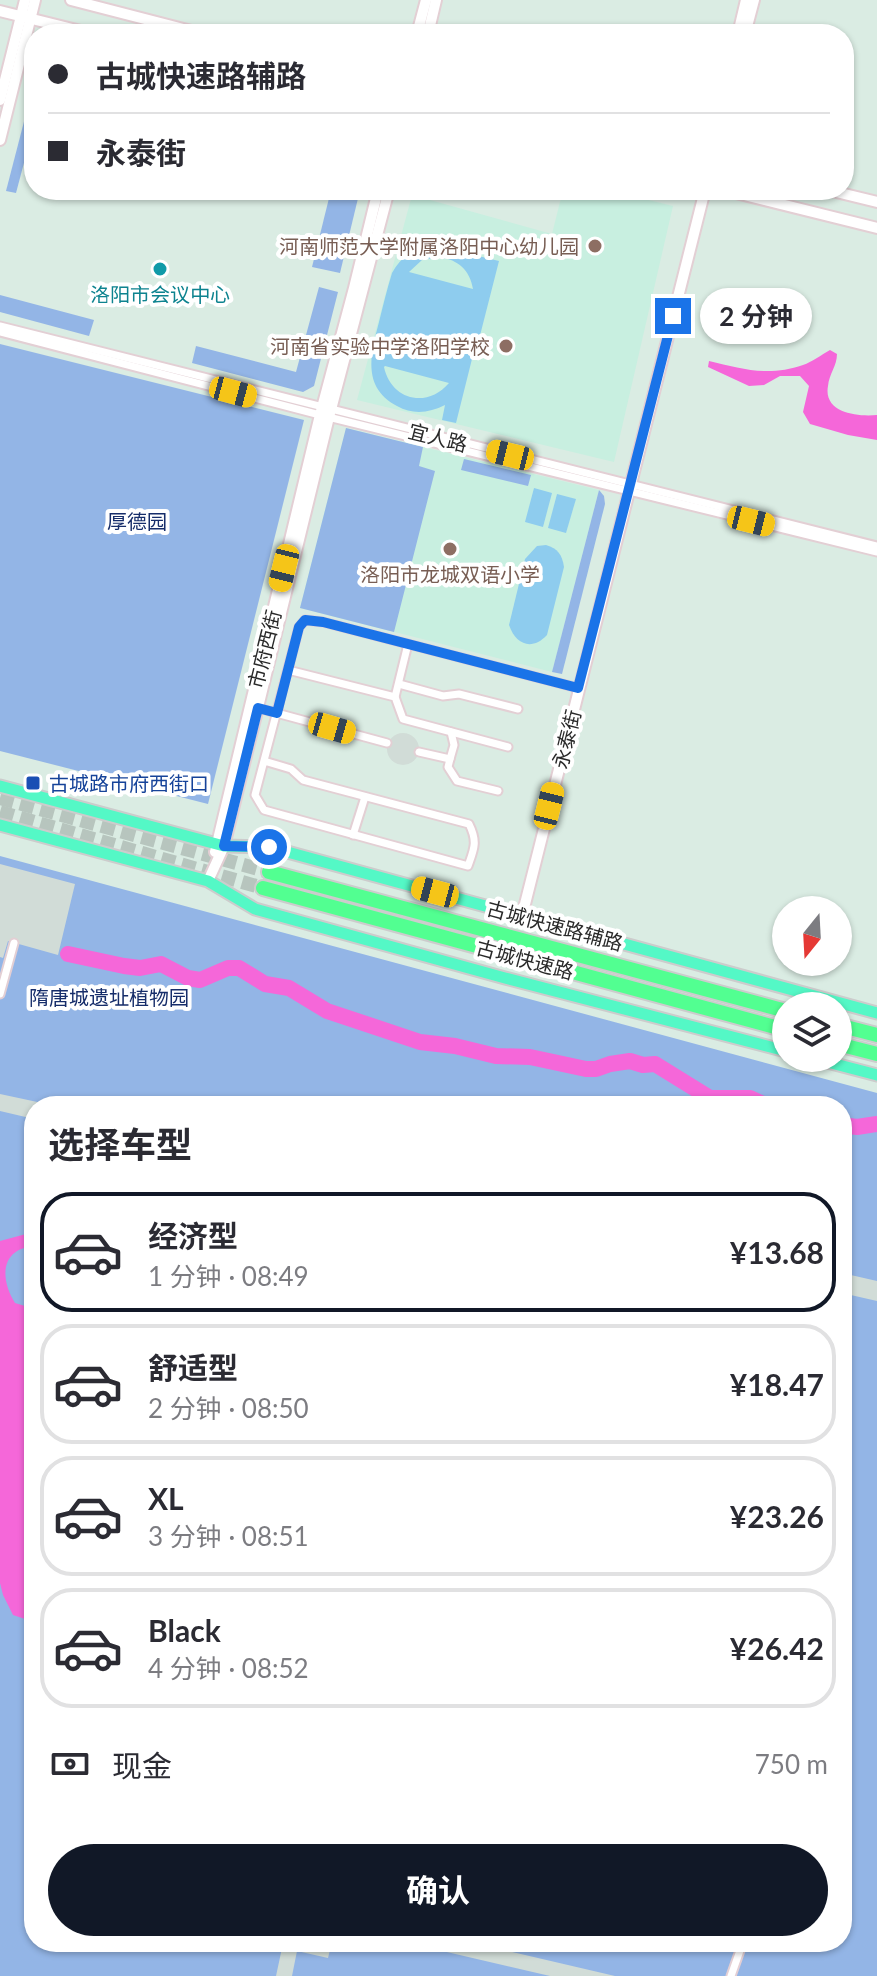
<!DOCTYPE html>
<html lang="zh">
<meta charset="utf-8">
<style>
:root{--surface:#fff;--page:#f7f7f7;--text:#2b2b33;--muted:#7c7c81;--line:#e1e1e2;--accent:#111827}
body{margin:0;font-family:Lato,"Noto Sans SC",sans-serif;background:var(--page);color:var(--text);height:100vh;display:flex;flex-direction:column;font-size:30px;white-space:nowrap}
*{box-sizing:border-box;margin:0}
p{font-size:26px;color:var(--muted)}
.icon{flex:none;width:44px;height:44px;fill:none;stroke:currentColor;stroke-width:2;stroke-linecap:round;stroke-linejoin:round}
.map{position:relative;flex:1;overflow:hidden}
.side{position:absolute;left:24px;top:1096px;width:828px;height:856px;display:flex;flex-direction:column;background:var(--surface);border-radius:32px;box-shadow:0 2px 6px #0004}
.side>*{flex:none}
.guide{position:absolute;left:24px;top:24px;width:830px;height:176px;border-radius:32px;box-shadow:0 2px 6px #0004;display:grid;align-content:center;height:176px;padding:0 24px;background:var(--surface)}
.needle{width:52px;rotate:198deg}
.buttons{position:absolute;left:772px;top:896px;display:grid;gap:16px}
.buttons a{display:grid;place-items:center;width:80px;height:80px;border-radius:50%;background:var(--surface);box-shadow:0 2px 6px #0004;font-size:40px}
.end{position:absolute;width:36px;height:36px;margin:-18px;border:10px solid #1a73e8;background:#fff;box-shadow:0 0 0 4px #fff}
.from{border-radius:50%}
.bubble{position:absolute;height:56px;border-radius:28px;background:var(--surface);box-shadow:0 2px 6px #0004;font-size:26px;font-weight:700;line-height:56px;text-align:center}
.car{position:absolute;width:24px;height:48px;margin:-24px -12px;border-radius:10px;box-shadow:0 0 6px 2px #0007;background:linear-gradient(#f5c518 24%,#345 0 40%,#f5c518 0 76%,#345 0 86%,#f5c518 0)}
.guide b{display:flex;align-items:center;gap:28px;height:76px;font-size:30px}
.guide b+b{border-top:2px solid var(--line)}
.guide i{width:20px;height:20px;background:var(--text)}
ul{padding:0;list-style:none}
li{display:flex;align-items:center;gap:24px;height:120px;margin:0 16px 12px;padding:0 8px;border:4px solid var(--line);border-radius:32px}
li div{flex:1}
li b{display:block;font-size:30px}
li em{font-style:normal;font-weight:700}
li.selected{border-color:var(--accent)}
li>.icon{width:72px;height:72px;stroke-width:1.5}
h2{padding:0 24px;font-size:36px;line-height:96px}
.pay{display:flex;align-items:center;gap:20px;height:88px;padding:0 24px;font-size:30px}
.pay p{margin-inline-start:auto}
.primary-button{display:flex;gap:16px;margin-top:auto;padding:16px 24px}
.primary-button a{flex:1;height:92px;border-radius:48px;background:var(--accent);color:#fff;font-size:32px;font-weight:700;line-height:92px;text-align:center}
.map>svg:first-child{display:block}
.education{fill:#c8efe0}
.green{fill:#93b5e6;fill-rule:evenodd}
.pitch{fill:#8eccee;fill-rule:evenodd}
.plaza{fill:#d1dcd7}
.water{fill:#f567d9}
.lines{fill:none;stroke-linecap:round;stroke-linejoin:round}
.river{stroke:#f567d9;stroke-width:16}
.highway-tunnel{stroke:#b7c5be;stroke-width:14;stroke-dasharray:14 7;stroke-linecap:butt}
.street-casing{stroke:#e3cfd4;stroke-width:11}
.secondary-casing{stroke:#e3cfd4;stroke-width:14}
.primary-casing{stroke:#ccc;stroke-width:15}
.highway-casing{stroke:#ccc;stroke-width:18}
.street{stroke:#fff;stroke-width:7}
.secondary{stroke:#fff;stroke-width:10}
.primary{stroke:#54f8c6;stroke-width:11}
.highway{stroke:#52ff91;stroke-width:14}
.route{stroke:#1a73e8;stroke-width:10}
.education-dot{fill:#8d6e63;stroke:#fff;stroke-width:3}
.culture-dot{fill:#0f9aa8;stroke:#fff;stroke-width:3}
.transit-dot{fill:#1a4fb4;stroke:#fff;stroke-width:3}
.labels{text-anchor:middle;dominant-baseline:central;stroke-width:8;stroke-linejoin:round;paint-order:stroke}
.education-label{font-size:20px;fill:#785e54;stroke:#fff;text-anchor:end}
.culture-label{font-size:20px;fill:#0d838f;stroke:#fff}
.street-label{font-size:20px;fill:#292929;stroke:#fff}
.park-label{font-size:20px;fill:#162d6a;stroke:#fff}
.transit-label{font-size:20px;fill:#164399;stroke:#fff;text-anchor:start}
</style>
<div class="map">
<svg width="877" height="1976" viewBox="0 0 877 1976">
<rect width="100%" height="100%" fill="#daece3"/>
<g class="education">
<polygon points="563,190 609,190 673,206 614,462 357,400 412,195 552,234"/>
<polygon points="346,428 599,490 552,672 300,608"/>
</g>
<g class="green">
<polygon points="34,83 34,125 16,193 6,191"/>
<polygon points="331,190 360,190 340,273 312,267"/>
<polygon points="319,287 338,292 314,386 303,392 192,363 196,346 296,372"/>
<polygon points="0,295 94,320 89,336 0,312"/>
<polygon points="0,344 304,420 208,804 0,751"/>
<polygon points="346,428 423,447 419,466 435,471 394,632 300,608"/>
<polygon points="464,459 531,475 528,486 461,470"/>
<polygon points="599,490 604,496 605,504 562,674 552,672"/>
<path d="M0 856 877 1093V1976H0ZM34 1106H842V1942H34Z"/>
</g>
<g class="pitch">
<path d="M431 244 448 245 466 253 499 261 474 359H472L456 423 442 420 445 405C429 413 413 415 397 406 361 387 371 353 379 322 383 306 387 289 392 273 401 257 413 248 431 244ZM440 257C458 260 470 270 473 289L409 272 422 260ZM384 367 385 366 449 383C427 409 391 400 384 367Z"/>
<polygon points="534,488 552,493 543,527 525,522"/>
<polygon points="557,494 576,499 566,533 548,528"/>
<path d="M546 545C558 549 562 554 564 567L547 635C532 651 516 645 509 625L525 559 537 546Z"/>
</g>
<g class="plaza">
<circle cx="403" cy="749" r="16"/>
<polygon points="0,864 75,884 58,955 8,941 3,958 0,957"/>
<polygon points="0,1094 56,1106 34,1106 34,1119 0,1111"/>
<polygon points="842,1273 877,1281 877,1301 842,1293"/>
<polygon points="258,1942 332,1942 328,1958 297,1951 292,1976 276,1976 282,1948"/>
<polygon points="404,1942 470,1942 615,1976 550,1976"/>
</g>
<g class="water">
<path d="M830 350 837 354C837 366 829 374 828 386 823 413 858 417 877 415V440L848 435 810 424 803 412 809 386 800 376H780L764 385 749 386 708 367 709 361C742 369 769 377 803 365 812 362 821 355 830 350Z"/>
<path d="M26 1234 34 1235V1246C0 1249 0 1279 15 1303L25 1306 34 1303V1618L25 1619 13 1615 3 1595 0 1583V1241Z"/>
</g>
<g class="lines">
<g class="river">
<polyline points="68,954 124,966 140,968 161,964 188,978 200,980 228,968 239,968 265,984 289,988 327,1011 420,1042 455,1046 496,1056 530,1057 586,1069 596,1069 610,1064 630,1061 643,1065 655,1064 710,1098 750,1098 767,1106"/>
<polyline points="842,1125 857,1127 877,1124"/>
</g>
<g class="highway-tunnel">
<polyline points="0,798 269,872"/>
<polyline points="0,812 263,888"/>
</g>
<g class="street-casing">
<g id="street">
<polyline points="0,326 877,546"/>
<polyline points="0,332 320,415 877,552"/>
<polyline points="288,670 395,697 403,719 508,747"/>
<polyline points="399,684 443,696 459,694 518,709"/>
<polyline points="395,697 408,644"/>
<polyline points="258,708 387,743"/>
<polyline points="419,752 450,759 448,767 457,781 498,791"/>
<polyline points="450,759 454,745 451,732"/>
<path d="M264 761 291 769 303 780 469 824C478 842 474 849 468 866L264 810 255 795 299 627 305 620 323 622 578 688"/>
<polyline points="353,835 365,797"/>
<polyline points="0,994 14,943"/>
<polyline points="731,1976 743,1942"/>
</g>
</g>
<g class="secondary-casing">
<g id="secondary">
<polyline points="71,0 203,34"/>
<polyline points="0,11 93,34"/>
<polyline points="417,34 426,0"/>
<polyline points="428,34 436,0"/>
<polyline points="738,34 746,0"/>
<polyline points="745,34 754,0"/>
<polyline points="0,100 25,0"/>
<polyline points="0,140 35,0"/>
<polyline points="724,190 877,228"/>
<polyline points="828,190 877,202"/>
<polyline points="215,852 320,415 354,288 378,190"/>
<polyline points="208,881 224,846 329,417 389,190"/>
<polyline points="522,916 705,190"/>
</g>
</g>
<g class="primary-casing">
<g id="primary">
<polyline points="0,786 224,846 269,847 877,1013"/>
<polyline points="0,825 208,881 255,909 505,978 786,1051"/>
<polyline points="812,1058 877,1075"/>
</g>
</g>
<g class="highway-casing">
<g id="highway">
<polyline points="269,872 786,1011"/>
<polyline points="263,888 786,1030"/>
<polyline points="838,1025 877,1035"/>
<polyline points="838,1044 877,1054"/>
</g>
</g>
<use href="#street" class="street"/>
<use href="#secondary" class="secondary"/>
<use href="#primary" class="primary"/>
<use href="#highway" class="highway"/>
</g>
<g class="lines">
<polyline class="route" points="269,847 224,846 258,708 277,713 299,627 305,620 323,622 578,688 673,316"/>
</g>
<g class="education-dot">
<circle cx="595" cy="246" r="8"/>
<circle cx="506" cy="346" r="8"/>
<circle cx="450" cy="549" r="8"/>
</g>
<circle class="culture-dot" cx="160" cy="269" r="8"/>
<rect class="transit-dot" x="25" y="775" width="16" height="16" rx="4"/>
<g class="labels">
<g class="education-label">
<text x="579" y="246">河南师范大学附属洛阳中心幼儿园</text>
<text x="490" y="346">河南省实验中学洛阳学校</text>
<text x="450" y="574" text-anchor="middle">洛阳市龙城双语小学</text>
</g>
<g class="culture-label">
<text x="160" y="294">洛阳市会议中心</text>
</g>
<g class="street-label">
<text transform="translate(438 437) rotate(14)">宜人路</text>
<text transform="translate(264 649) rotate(-76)">市府西街</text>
<text transform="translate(566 739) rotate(-76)">永泰街</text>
<text transform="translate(555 925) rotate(15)">古城快速路辅路</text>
<text transform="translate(525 959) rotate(15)">古城快速路</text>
</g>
<g class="park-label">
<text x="137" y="521">厚德园</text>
<text x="109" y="997">隋唐城遗址植物园</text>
</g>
<g class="transit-label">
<text x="49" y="783">古城路市府西街口</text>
</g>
</g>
</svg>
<div class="buttons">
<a><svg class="needle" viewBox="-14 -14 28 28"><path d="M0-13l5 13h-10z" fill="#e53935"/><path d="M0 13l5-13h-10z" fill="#7c7c81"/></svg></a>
<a><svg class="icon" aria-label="layers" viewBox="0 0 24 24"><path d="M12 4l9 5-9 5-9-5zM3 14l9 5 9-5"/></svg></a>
</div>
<i class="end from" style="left:269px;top:847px"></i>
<i class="end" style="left:673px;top:316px"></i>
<div class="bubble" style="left:700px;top:288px;width:112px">2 分钟</div>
<i class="car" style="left:233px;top:392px;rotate:105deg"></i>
<i class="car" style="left:510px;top:455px;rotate:284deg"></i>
<i class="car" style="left:751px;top:521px;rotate:104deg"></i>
<i class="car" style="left:284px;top:568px;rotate:194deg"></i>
<i class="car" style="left:332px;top:728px;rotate:106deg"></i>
<i class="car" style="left:549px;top:806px;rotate:14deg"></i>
<i class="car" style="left:435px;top:892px;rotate:285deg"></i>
<div class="guide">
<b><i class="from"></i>古城快速路辅路</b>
<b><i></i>永泰街</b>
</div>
<section class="side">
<h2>选择车型</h2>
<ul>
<li class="selected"><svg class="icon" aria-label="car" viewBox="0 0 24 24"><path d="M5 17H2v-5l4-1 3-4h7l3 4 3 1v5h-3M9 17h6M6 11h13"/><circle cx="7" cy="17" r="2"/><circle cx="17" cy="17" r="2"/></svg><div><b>经济型</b><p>1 分钟 · 08:49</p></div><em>¥13.68</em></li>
<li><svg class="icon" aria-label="car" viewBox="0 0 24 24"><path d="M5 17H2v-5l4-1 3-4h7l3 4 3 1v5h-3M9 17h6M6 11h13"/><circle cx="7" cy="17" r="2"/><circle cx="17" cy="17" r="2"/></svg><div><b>舒适型</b><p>2 分钟 · 08:50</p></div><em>¥18.47</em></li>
<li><svg class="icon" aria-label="car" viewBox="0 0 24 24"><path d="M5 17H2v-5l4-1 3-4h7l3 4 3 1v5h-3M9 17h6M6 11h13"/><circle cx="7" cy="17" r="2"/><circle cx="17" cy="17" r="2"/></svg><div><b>XL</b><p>3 分钟 · 08:51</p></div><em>¥23.26</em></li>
<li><svg class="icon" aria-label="car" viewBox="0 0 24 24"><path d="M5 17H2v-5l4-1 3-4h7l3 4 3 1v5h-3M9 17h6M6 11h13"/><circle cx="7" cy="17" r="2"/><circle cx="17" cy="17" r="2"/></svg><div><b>Black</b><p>4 分钟 · 08:52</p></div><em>¥26.42</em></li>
</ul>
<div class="pay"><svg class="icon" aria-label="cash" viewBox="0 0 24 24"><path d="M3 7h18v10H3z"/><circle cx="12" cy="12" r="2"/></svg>现金<p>750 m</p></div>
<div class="primary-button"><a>确认</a></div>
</section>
</div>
